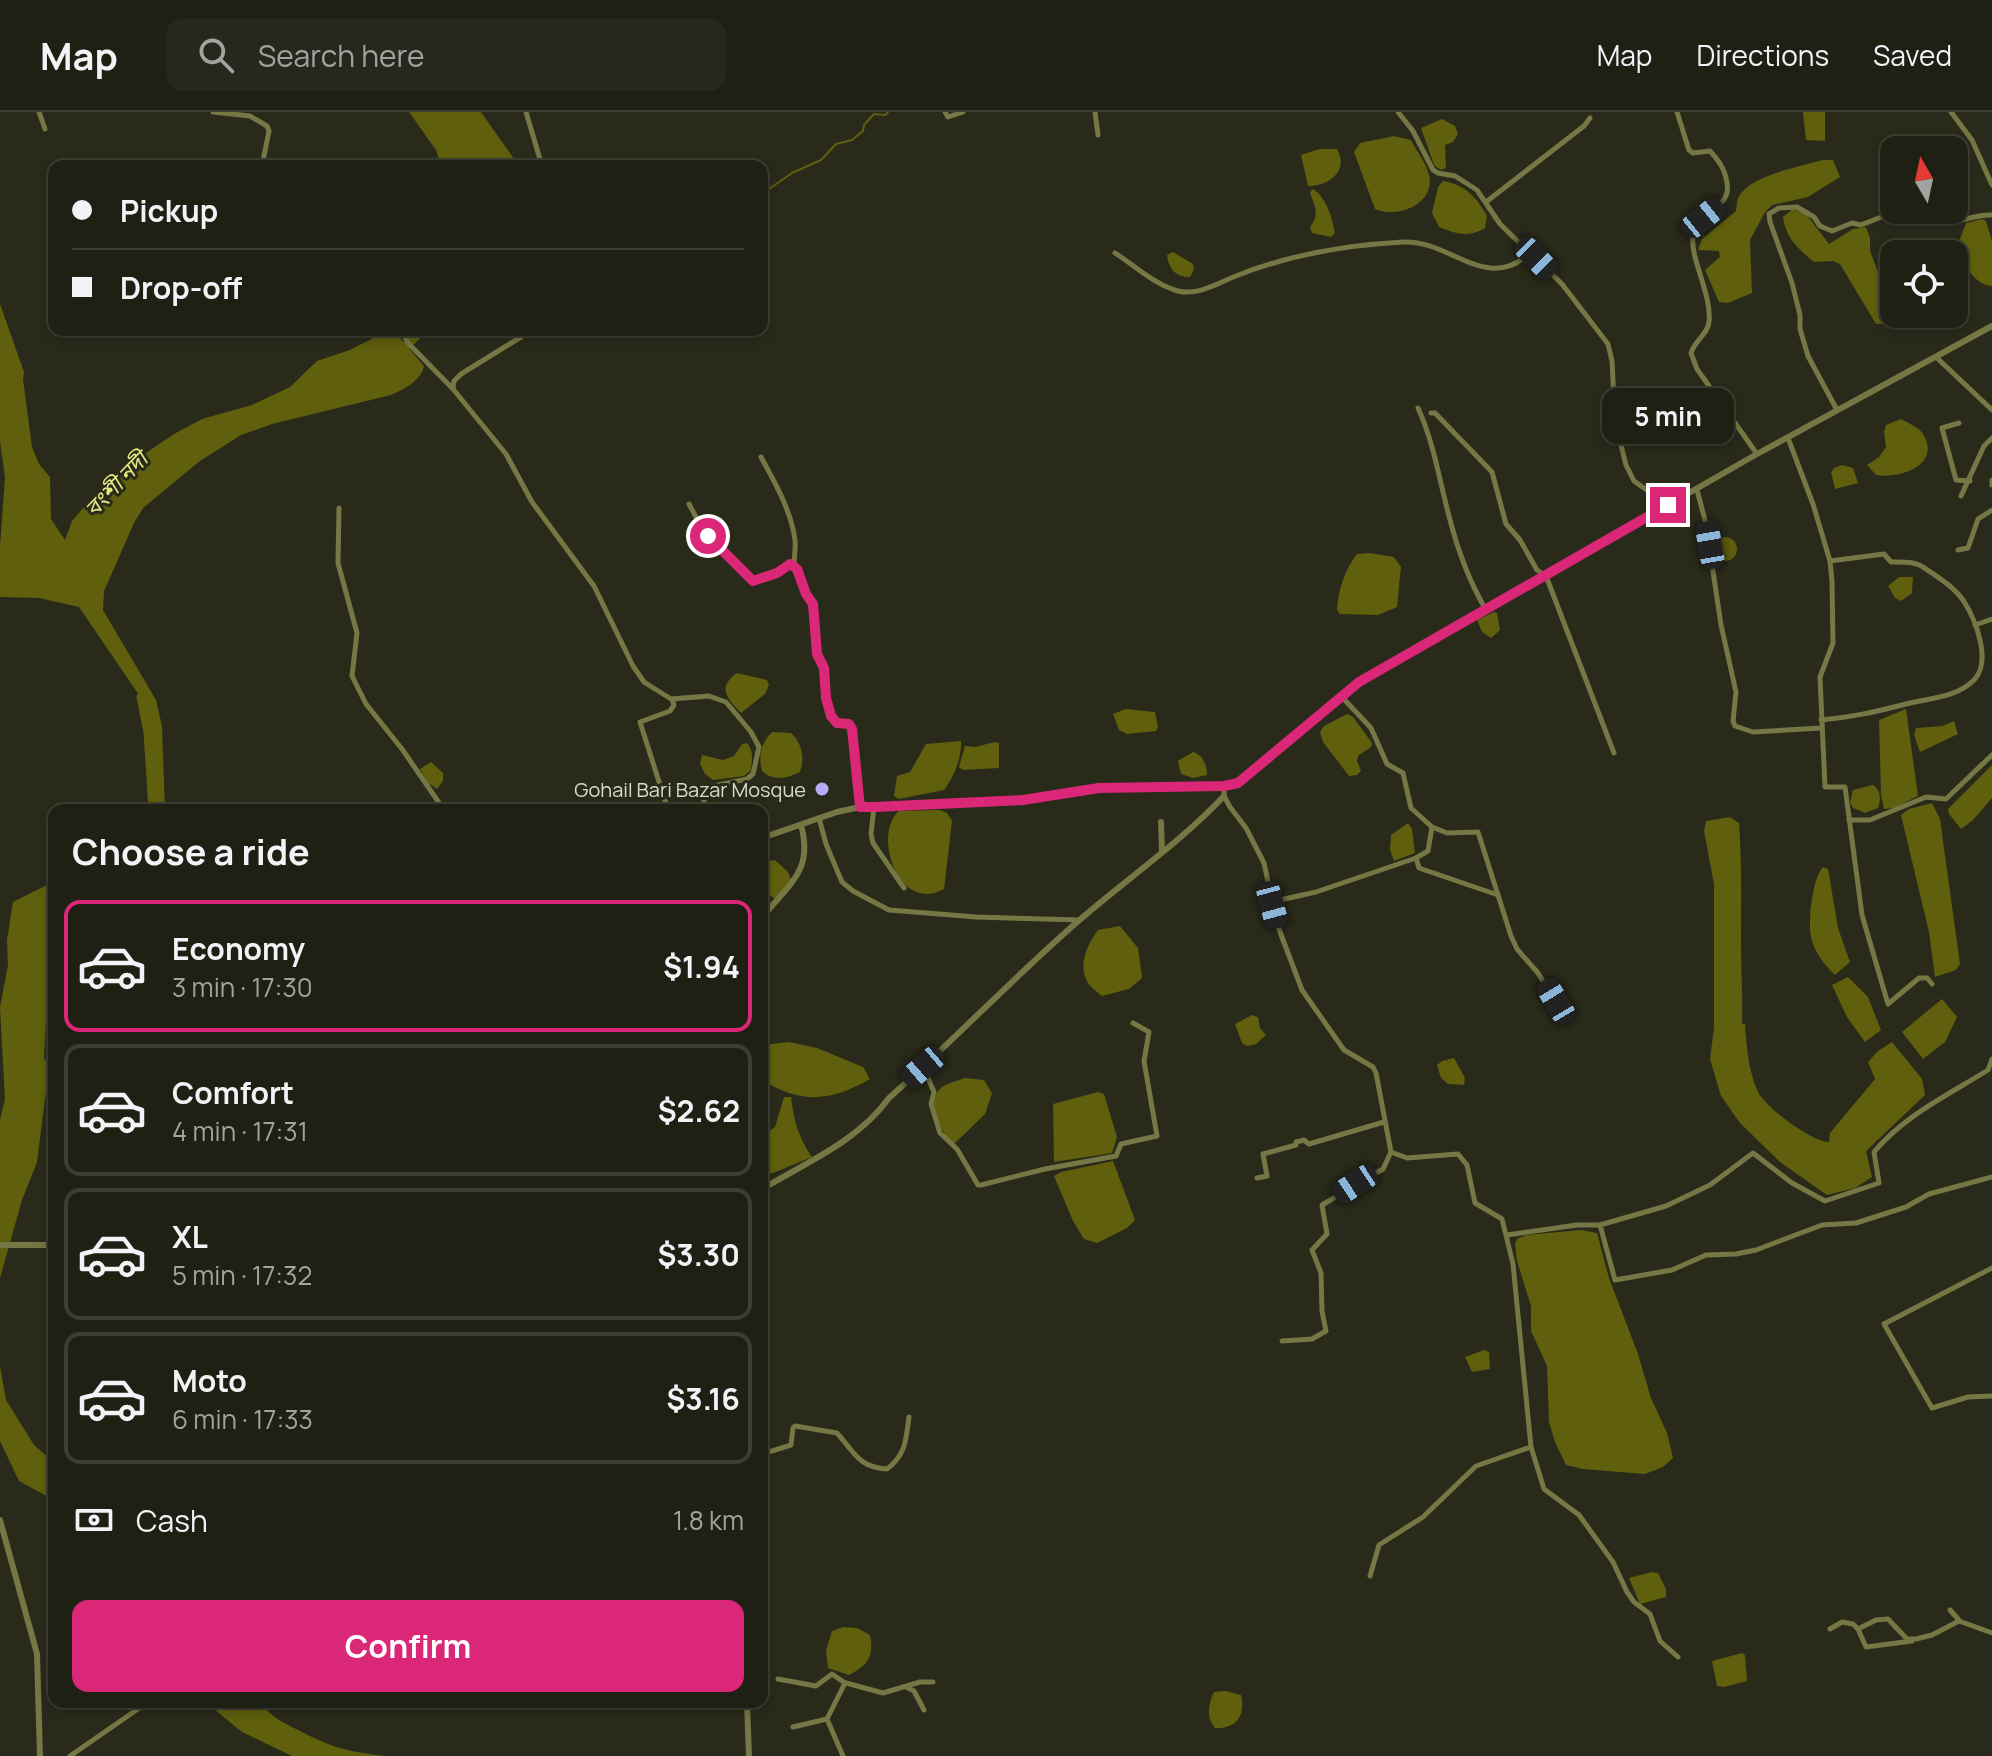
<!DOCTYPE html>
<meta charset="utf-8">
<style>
:root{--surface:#1f2014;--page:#27281d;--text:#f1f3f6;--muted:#a1a3a0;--line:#3c3e34;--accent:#db2777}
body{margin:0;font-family:Manrope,"Noto Sans Bengali",sans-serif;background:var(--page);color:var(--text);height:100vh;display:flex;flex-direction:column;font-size:30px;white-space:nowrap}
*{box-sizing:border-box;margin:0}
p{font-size:26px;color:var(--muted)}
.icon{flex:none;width:44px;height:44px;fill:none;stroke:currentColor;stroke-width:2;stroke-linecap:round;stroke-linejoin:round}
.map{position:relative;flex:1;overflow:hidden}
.side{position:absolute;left:48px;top:692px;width:720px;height:904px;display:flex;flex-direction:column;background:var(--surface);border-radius:16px;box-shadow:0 4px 12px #0003,0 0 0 2px var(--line)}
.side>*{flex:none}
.top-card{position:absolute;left:48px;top:48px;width:720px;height:176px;border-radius:16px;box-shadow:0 4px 12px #0003,0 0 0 2px var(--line);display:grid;align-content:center;height:176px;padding:0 24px;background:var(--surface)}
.needle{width:52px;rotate:351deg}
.tools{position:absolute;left:1880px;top:24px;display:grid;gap:16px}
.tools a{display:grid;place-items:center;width:88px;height:88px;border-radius:16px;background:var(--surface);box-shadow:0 4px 12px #0003,0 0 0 2px var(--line);font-size:40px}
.end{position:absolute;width:36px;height:36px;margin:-18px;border:10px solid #db2777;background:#fff;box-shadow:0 0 0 4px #fff}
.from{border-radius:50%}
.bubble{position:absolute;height:56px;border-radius:16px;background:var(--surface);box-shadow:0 4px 12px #0003,0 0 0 2px var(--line);font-size:26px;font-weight:700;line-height:56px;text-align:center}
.car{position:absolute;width:24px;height:48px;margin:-24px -12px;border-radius:10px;box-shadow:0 0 6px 2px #0007;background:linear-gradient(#222 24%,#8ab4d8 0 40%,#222 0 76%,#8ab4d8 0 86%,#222 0)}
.top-card b{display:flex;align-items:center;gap:28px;height:76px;font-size:30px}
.top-card b+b{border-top:2px solid var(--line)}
.top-card i{width:20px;height:20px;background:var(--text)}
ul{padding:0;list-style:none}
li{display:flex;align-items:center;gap:24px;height:132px;margin:0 16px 12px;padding:0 8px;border:4px solid var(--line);border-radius:16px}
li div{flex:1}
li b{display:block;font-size:30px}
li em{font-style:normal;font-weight:700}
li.active{border-color:var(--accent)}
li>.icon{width:72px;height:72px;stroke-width:1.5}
h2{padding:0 24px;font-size:36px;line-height:96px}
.pay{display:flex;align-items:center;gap:20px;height:88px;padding:0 24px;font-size:30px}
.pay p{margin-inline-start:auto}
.primary-button{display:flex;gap:16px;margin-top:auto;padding:16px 24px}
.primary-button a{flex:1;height:92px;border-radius:16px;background:var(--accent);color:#fff;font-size:32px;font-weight:700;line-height:92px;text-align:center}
header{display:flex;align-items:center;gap:48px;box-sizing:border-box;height:112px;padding:0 40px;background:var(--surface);border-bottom:2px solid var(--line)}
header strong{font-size:38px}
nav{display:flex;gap:44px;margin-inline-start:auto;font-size:28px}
.search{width:560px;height:72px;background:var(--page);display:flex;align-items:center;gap:20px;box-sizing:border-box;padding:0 28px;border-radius:16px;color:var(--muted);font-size:30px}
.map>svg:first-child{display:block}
.water{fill:#5f5f0d}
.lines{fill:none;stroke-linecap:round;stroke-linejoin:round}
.stream{stroke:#5f5f0d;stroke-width:2}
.river{stroke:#5f5f0d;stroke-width:9}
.minor{stroke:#757744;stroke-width:5}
.tertiary{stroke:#757744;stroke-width:6}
.route{stroke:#db2777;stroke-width:10}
.poi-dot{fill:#b6acf8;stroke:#292a1a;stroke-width:3}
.labels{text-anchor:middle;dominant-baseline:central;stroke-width:6;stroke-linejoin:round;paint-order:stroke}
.poi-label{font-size:20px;fill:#d9d9cf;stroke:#292a1a;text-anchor:end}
.water-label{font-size:22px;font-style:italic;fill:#e5e880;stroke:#292a1a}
</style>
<header>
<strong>Map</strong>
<div class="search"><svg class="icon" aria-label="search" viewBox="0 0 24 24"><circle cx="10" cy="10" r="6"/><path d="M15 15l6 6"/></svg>Search here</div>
<nav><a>Map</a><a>Directions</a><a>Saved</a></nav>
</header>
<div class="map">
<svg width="1992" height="1644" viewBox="0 0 1992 1644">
<rect width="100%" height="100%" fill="#292a1a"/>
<g class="water">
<polygon points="409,0 481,0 519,54 441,54 436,38"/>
<polygon points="1803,0 1825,0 1825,29 1806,28"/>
<polygon points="1442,7 1455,14 1458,22 1453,30 1445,33 1446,56 1441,58 1434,53 1421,16"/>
<path d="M1394 24 1411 28C1416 38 1427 52 1429 63 1436 92 1397 107 1375 97L1354 40 1360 31Z"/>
<path d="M1320 37H1337C1349 58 1330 74 1308 74L1301 43Z"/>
<path d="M1823 48H1833L1840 65 1808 85 1772 93 1764 102 1750 128 1752 181 1728 191 1719 190 1705 158 1720 145 1719 139 1698 138 1702 127 1736 99C1737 95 1736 91 1738 87 1746 64 1802 54 1823 48Z"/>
<path d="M1443 69C1466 73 1476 85 1487 104L1485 116C1469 126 1456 122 1439 115L1432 101 1438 75Z"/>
<path d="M1313 77C1327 86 1332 106 1335 121L1331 125 1312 121 1310 115C1321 101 1314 95 1310 80Z"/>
<path d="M1793 97 1806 102 1829 132 1853 117 1866 115 1870 126V139L1883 173 1894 176V202L1915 203 1896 211 1876 212 1840 152 1833 149 1814 150C1799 138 1785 125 1783 105Z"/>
<path d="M1982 107 1986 109 1992 129V174C1974 173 1963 151 1957 135L1966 111Z"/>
<path d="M1173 140 1193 152 1194 158 1190 165C1176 165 1169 158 1167 143Z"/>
<path d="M0 192 24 260 23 267 32 335 39 352 50 365 51 407 65 428 72 409 84 395 137 347 174 322 202 307 252 293 290 275 317 249 350 238 385 220H395L424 254C421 269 404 277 391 283L272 312 241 323 200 349 143 396 134 411 104 479 103 498 156 588 162 614 165 698H154L148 610 139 583 79 495 39 486 0 485V435L5 365 0 330Z"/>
<path d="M1901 307C1908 311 1919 315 1923 322 1942 353 1900 367 1876 363L1867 353 1879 345 1886 335 1884 320 1886 313Z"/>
<polygon points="1842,353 1853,356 1858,371 1835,377 1831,360 1834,356"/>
<circle cx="1725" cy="437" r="12"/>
<path d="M1369 441 1394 445 1401 455 1397 495 1378 503 1340 502 1337 498C1338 478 1345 457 1357 442Z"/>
<polygon points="1899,465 1913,465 1912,481 1901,489 1895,486 1888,474"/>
<polygon points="1494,500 1497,501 1500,518 1491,526 1482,520 1477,508"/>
<path d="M737 561 767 568 769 573 765 582 741 601C728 588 716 575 737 561Z"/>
<polygon points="1126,597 1155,600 1158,615 1156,619 1127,622 1119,618 1113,602"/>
<polygon points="1906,597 1918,684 1894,696 1884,697 1881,683 1879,608"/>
<polygon points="1347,602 1353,605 1372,631 1371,635 1358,644 1357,649 1361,659 1357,663 1349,664 1323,630 1320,620 1324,614"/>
<polygon points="1954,609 1958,622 1920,640 1914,623 1916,616 1943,614"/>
<path d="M772 620 791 621C802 631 805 646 800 660 788 666 773 670 762 659 758 644 761 631 772 620Z"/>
<path d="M961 629C962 645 954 665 944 678L899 687 894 684 897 664 910 660 926 632Z"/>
<polygon points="995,630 999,631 999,656 963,658 959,655 965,634 975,635"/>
<path d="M747 631C754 639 752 648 751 658L744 664 713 668 705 662 700 652 702 643 723 648 734 644 742 632Z"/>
<path d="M1193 640C1203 643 1207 653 1207 663L1193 666 1181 662 1178 649Z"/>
<polygon points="431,650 443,661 443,669 437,677 427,670 420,657"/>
<polygon points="1992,653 1992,686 1973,708 1961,717 1949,702 1948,697"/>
<path d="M1873 673C1881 678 1881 688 1878 696L1865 701 1853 696 1850 691 1853 678Z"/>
<polygon points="1932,691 1940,707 1960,852 1956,858 1935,865 1929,820 1901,703 1909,697"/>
<path d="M939 698 947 701 952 709 944 777C898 803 872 721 899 699Z"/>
<path d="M1730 705 1739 711C1742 752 1741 791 1741 831 1741 858 1743 886 1742 912H1745C1746 933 1749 961 1758 980 1766 996 1812 1030 1829 1030L1830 1021 1875 967 1868 950 1878 939 1892 930 1922 967 1925 983 1866 1039 1872 1065 1855 1076 1827 1083 1780 1050 1740 1011 1721 984 1710 947 1714 916V772L1704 719 1706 709Z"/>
<polygon points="1408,711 1412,717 1415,741 1394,749 1390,738 1391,723"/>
<polygon points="775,748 788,760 792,770 776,788 762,777 762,761 769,749"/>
<path d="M1823 755 1828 757 1838 816 1850 850 1835 863C1824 853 1814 839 1811 825 1808 808 1812 767 1823 755Z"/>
<polygon points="47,773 54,773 54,827 50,834 44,946 49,956 37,1050 22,1088 0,1166 0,1008 5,987 0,895 8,853 7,828 13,790"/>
<path d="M1120 814 1138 836 1142 866 1129 877 1102 884C1097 880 1089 874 1087 869 1078 851 1088 832 1098 818Z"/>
<polygon points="1848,865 1868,885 1881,918 1865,930 1847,905 1832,873"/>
<polygon points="1942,887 1957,905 1945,930 1923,947 1902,920"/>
<polygon points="1252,903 1258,905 1260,916 1266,923 1256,932 1247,934 1242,931 1235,912"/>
<path d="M789 930 817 936 863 955 870 967C830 990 801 992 762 968V933Z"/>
<polygon points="1454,946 1465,966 1464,973 1448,972 1441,966 1437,953 1442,949"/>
<path d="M965 966 984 968 992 981 985 1002 953 1033C942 1020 923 991 941 976 947 971 957 969 965 966Z"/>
<polygon points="1098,980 1104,982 1117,1025 1112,1041 1054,1050 1053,992"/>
<path d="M784 985H791C794 1009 798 1024 812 1045L773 1061 762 1062V1024L775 1015Z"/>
<polygon points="1113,1049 1135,1108 1127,1116 1097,1131 1084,1127 1073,1109 1054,1064 1061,1060"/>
<polygon points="1581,1118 1597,1121 1609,1166 1638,1242 1651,1286 1667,1321 1673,1346 1663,1355 1645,1362 1583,1357 1566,1353 1555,1330 1549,1310 1547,1254 1531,1219 1531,1194 1517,1149 1515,1132 1517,1127 1526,1123"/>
<polygon points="1484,1238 1489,1240 1490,1257 1472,1260 1465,1245"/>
<polygon points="0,1254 6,1288 34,1333 54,1350 54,1388 19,1369 0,1329"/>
<polygon points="1652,1460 1658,1461 1666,1477 1666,1485 1640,1492 1629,1466"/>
<path d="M843 1515 857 1516 870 1523C874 1545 868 1553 849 1563L828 1556 826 1538 832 1519Z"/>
<polygon points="1742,1541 1745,1543 1747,1569 1724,1575 1717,1574 1712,1549"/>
<path d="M1226 1579 1241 1583C1246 1604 1236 1617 1215 1616 1206 1605 1208 1593 1214 1580Z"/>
<path d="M211 1590H261C268 1602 277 1607 290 1614 329 1634 341 1639 385 1644H292L242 1620 214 1597Z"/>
</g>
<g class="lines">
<polyline class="stream" points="762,82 792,61 821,48 836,32 852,28 863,19 864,13 874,2 885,3 888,0"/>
<g class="river">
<polyline points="402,237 423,218"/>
<polyline points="141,585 148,620 153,698"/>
</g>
<g class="minor">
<polyline points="39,0 45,17"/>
<polyline points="213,0 250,4 267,14 269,19 262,54"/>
<polyline points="526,0 542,54"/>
<polyline points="945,0 948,5 963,0"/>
<polyline points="1095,0 1098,23"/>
<polyline points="1398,0 1413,19 1433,58 1438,61 1455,64 1477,78 1500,112 1562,172 1608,232 1612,249 1615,309 1626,353 1634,369 1668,393"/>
<path d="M1677 0 1689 38 1693 41 1710 39C1719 49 1725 57 1727 71 1732 97 1697 100 1693 125 1690 146 1712 183 1709 210 1708 222 1695 228 1691 241L1697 257 1757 342"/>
<polyline points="1951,0 1972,28 1992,73"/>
<polyline points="1486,90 1584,14 1590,6"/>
<path d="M1934 98 1940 111C1959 112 1973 102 1992 103"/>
<path d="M1115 141C1134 153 1155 173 1178 179 1198 184 1218 171 1236 164 1288 143 1347 133 1403 130 1449 127 1485 181 1529 142"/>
<polyline points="402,218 407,230 453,277 506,342 532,390 594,474 633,554 644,570 671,587 709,584 726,590 751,620 759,635 753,662 747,667 704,676 704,698"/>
<polyline points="1936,245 1992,298"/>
<polyline points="453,276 454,269 461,262 521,225 528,218"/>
<path d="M1418 296C1434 331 1439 367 1449 404 1457 436 1469 469 1486 498"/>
<polyline points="1837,298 1808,244 1800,217 1800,203 1792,171 1770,110 1769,102 1779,96 1797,95 1814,105 1820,114 1832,119 1852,111 1861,113 1899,98"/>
<polyline points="1431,301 1435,301 1492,360 1506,412 1520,428 1537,458 1546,464 1614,641"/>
<polyline points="1959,311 1942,316 1956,368 1970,369"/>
<polyline points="1788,326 1813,392 1830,449 1832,469 1833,531 1820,565 1825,675 1845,675 1862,803 1888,892 1919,866 1927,866 1932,872"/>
<path d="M761 345C775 371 791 398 795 428 796 436 794 445 794 453"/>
<polyline points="1992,368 1992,373"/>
<polyline points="1697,378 1706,412 1721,513 1736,580 1733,609 1735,614 1753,620 1821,616"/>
<polyline points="1961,384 1984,334 1992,326"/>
<path d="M689 392 704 420 748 467C762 471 778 461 790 452L797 457 806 482 813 492 817 542 824 556 826 586 831 604 837 611 849 612 852 617 860 695"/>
<polyline points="339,396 338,451 357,521 352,564 366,592 402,637 444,698"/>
<polyline points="1958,438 1968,436 1978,407 1992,398"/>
<polyline points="1975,513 1992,507"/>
<polyline points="1341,584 1371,616 1387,652 1403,661 1411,696 1432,715 1447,721 1478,720 1511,824 1517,837 1538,861 1564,903"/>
<path d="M1821 608C1853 605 1875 600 1906 592 1929 586 1956 586 1974 568 1992 549 1976 508 1963 488 1954 475 1939 466 1926 457 1916 449 1903 450 1891 450L1884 442 1830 449"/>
<polyline points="1224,674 1224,684 1230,695 1246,716 1264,751 1277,812 1302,878 1344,938 1373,955 1376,961 1391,1040 1407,1046 1458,1042 1467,1053 1475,1091 1502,1107 1513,1152 1531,1335 1544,1377 1579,1403 1613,1450 1627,1480 1634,1490 1650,1502 1660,1529 1678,1545"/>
<polyline points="874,695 871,722 873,731 904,776"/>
<polyline points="668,698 640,610 670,599 674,593 672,587"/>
<polyline points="819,706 826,732 842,770 853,779 889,798 976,805 1080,808"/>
<polyline points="1849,708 1870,708 1926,685 1946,687 1992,643"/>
<polyline points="1416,746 1419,756 1498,783"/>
<polyline points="1271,790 1316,780 1416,746 1428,739 1432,715"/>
<path d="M1992 947 1988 958C1948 983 1905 1003 1874 1040L1879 1071 1825 1089 1792 1071 1753 1041 1710 1073 1666 1094 1600 1113 1615 1168 1672 1158 1706 1143 1736 1142 1756 1138 1822 1113 1856 1111 1906 1095 1929 1082 1992 1065"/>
<polyline points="923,955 934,980 931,992 940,1021 957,1037 978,1073 981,1073 1045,1057 1116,1044 1121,1032 1157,1024 1144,949 1149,920 1133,911"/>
<polyline points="1257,1066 1267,1064 1263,1042 1296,1033 1296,1030 1304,1028 1309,1032 1384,1010"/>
<polyline points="1507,1123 1577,1113 1600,1113"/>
<polyline points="1992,1156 1884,1212 1932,1296 1968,1285 1992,1284"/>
<polyline points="1282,1229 1312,1227 1326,1219 1322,1199 1321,1161 1312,1138 1327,1122 1322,1093 1383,1057 1391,1040"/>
<path d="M762 1342 791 1333 793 1316 795 1314 837 1321C855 1341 858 1355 887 1357 906 1343 906 1327 909 1305"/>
<polyline points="1370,1464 1379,1433 1423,1405 1476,1354 1531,1335"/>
<polyline points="1950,1498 1959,1508"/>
<polyline points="1830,1517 1842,1510 1853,1512 1858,1517 1876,1508 1888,1507 1907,1527 1916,1527 1932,1523 1959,1509 1992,1521"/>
<polyline points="1858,1517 1866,1535 1912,1529"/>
<polyline points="778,1567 816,1574 832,1562 845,1571 827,1607 843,1644"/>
<polyline points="846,1571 883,1581 920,1570 933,1570"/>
<polyline points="908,1576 914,1579 924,1598"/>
<polyline points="793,1615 827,1607"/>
<polyline points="70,1644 148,1590"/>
</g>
<g class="tertiary">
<polyline points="1161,710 1162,739"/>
<polyline points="762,726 837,700 860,695 1023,688 1099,676 1224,674 1238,671 1359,570 1757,342 1992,214"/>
<path d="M762 806C788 772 814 760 801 713"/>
<path d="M762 1077C807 1050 858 1029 889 986 953 929 1012 867 1076 811 1125 768 1180 731 1224 684"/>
<polyline points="0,1133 46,1133 54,1128"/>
<polyline points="0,1408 37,1542 40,1644"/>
<polyline points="762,1527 762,1538"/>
<polyline points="747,1590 749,1644"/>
</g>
</g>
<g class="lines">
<polyline class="route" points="708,424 753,469 777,461 790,452 797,457 806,482 813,492 817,542 824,556 826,586 831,604 837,611 849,612 852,617 860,695 874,695 1023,688 1099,676 1224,674 1238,671 1359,570 1668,393"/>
</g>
<circle class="poi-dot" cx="822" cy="677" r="8"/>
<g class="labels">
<g class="poi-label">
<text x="806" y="677">Gohail Bari Bazar Mosque</text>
</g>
<g class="water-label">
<text transform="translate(116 372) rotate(-46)">বংশী নদী</text>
</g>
</g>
</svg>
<div class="tools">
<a><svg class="needle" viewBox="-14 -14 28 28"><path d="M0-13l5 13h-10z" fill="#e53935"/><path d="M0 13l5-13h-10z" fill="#a1a3a0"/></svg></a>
<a><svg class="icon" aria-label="locate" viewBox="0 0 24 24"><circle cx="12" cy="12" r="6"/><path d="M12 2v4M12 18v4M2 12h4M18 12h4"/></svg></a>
</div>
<i class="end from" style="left:708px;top:424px"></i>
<i class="end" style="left:1668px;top:393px"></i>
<div class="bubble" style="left:1602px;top:276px;width:132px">5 min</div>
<i class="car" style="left:1703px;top:106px;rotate:51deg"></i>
<i class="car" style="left:1536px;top:146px;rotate:135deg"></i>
<i class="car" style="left:1710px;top:433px;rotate:350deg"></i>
<i class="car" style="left:1272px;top:793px;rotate:165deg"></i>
<i class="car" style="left:1556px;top:889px;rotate:329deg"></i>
<i class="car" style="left:923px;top:955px;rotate:229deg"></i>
<i class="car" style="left:1355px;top:1072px;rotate:237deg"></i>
<div class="top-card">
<b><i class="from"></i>Pickup</b>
<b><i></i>Drop-off</b>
</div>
<section class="side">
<h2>Choose a ride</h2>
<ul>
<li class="active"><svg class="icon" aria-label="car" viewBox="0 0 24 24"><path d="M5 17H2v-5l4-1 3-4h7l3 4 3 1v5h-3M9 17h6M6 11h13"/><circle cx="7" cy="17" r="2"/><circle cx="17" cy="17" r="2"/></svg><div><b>Economy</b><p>3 min · 17:30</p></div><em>$1.94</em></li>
<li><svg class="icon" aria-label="car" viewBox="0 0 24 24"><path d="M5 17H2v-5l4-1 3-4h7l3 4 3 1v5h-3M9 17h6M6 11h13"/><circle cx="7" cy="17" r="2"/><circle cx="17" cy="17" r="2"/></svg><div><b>Comfort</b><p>4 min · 17:31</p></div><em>$2.62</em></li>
<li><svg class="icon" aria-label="car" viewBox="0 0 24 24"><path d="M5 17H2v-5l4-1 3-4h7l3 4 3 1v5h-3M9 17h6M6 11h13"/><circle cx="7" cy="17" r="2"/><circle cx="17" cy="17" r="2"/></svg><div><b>XL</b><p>5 min · 17:32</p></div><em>$3.30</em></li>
<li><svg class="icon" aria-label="car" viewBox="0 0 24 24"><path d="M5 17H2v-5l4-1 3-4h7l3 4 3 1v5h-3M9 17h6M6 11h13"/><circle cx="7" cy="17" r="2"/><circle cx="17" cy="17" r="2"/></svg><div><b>Moto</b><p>6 min · 17:33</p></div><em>$3.16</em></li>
</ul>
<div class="pay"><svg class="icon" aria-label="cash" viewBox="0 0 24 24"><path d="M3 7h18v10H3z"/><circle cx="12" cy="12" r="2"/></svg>Cash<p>1.8 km</p></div>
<div class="primary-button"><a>Confirm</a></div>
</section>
</div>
